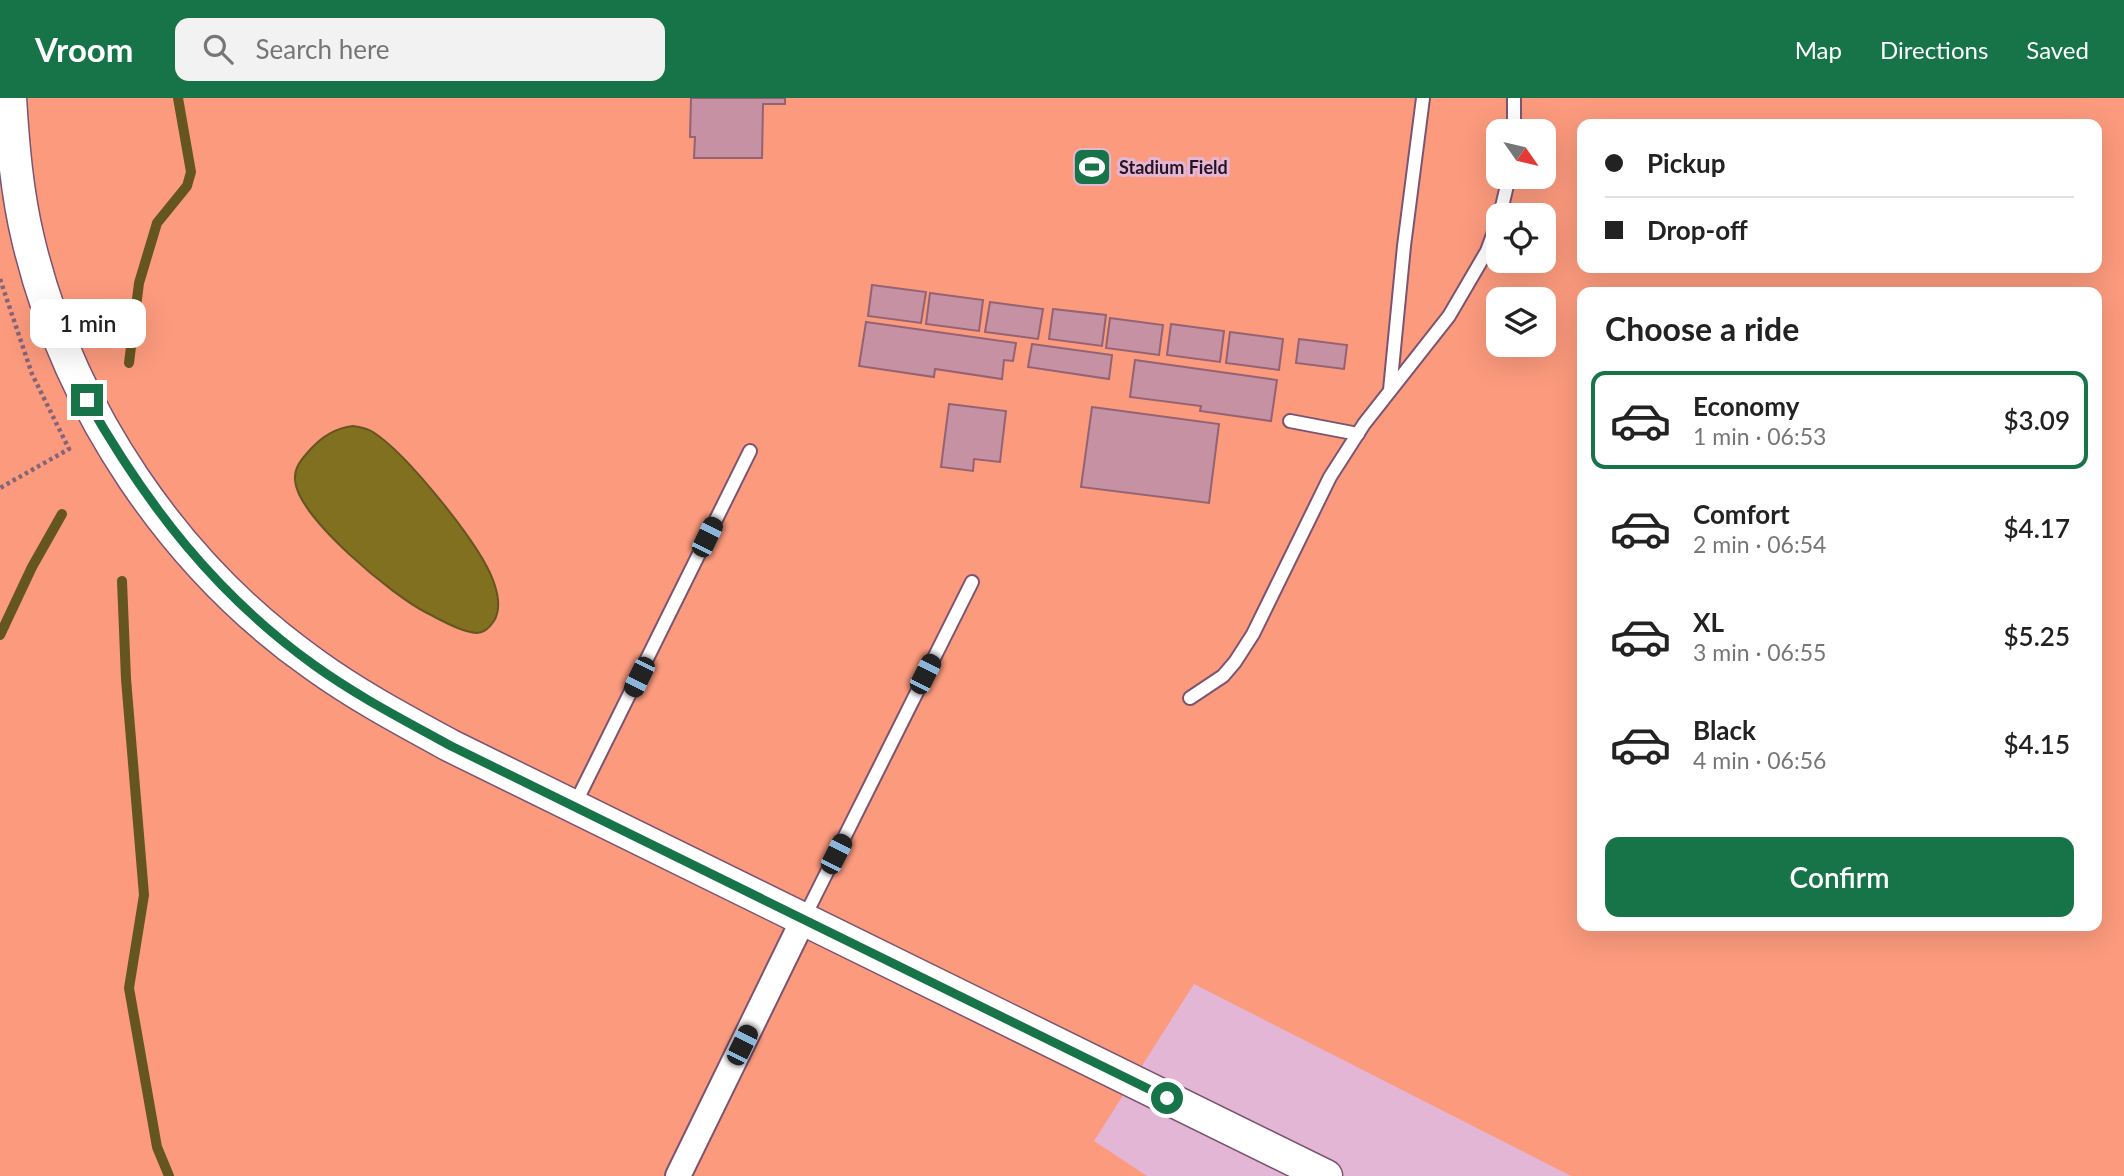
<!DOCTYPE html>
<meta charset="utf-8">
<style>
:root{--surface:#fff;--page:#f2f2f2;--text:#222;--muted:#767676;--line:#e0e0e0;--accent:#177449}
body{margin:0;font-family:Lato,sans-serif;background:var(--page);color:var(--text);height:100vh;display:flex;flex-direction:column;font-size:26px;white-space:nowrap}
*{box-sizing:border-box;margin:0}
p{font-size:23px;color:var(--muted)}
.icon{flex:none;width:38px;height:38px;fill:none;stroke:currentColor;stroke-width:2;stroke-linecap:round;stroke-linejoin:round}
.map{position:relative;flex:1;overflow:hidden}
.panel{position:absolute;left:1577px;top:189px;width:525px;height:644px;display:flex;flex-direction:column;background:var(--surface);border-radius:14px;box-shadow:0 7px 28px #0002}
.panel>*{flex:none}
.hud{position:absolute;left:1577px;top:21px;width:525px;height:154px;border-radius:14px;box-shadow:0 7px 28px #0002;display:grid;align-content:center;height:154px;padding:0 28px;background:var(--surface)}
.needle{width:46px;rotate:124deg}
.tools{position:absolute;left:1486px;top:21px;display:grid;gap:14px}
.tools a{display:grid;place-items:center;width:70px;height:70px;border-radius:14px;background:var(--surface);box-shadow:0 7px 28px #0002;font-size:35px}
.end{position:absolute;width:32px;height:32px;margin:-16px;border:9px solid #177449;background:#fff;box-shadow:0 0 0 4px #fff}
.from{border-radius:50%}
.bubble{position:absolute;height:49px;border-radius:14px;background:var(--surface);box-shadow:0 7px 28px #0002;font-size:23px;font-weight:600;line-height:49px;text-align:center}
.car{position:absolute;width:21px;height:42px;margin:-21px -10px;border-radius:9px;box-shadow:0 0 5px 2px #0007;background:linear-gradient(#222 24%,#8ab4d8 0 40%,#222 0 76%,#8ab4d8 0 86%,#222 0)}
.hud b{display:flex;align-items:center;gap:24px;height:66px;font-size:26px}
.hud b+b{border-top:2px solid var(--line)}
.hud i{width:18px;height:18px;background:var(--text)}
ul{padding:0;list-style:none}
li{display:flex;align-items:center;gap:21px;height:98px;margin:0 14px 10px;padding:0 14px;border:4px solid transparent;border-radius:14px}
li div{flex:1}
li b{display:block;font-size:26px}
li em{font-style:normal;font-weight:600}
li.on{border-color:var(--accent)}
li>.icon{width:63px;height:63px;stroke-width:1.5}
h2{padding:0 28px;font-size:32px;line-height:84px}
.cta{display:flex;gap:14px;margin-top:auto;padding:14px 28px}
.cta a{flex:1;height:80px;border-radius:14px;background:var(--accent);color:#fff;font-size:28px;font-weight:600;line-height:80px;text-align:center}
header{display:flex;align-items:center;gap:42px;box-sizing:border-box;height:98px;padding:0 35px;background:var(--accent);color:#fff}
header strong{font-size:33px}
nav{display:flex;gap:38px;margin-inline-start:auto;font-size:24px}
.search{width:490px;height:63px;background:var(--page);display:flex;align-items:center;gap:18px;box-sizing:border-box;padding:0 24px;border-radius:14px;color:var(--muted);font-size:26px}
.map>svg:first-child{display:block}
.green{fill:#fb9a7d;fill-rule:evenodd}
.water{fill:#80701f;stroke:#655520;stroke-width:2}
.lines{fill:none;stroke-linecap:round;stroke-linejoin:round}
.stream{stroke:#655520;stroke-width:10}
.building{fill:#c692a3;stroke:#936273;stroke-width:2}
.service-casing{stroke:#7c5470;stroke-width:16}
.minor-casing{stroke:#7c5470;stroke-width:28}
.tertiary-casing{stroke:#7c5470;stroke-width:35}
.path{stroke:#83657a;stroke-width:4.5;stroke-dasharray:3.5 3.5;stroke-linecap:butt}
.service{stroke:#fff;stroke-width:12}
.minor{stroke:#fff;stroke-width:24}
.tertiary{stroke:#fff;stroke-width:32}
.route{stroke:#177449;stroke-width:9}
.labels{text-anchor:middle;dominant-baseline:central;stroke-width:6;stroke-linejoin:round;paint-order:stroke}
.poi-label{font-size:18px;font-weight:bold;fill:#261521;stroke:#e3b6d5;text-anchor:start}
</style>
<header>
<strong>Vroom</strong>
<div class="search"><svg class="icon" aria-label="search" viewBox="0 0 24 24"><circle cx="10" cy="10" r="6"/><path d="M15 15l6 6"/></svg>Search here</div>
<nav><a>Map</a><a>Directions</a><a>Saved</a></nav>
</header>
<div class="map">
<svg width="2124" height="1078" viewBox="0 0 2124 1078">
<rect width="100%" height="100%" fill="#e3b6d5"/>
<path class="green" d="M0 0H2124V1078H1571L1194 886 1094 1043 1147 1078H0ZM1582 26H2096V170H1582ZM1498 33H1544V79H1498ZM1498 117H1544V163H1498ZM1582 194H2096V828H1582ZM1498 201H1544V247H1498Z"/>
<path class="water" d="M353 328C361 329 366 330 373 334 407 356 479 445 493 482 498 495 501 511 494 523 490 529 484 535 477 535 461 534 441 522 427 515 394 499 297 419 295 382 294 370 301 362 308 354 320 340 334 330 353 328Z"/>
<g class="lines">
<g class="stream">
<polyline points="129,265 139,185 157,125 187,88 191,74 178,0"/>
<polyline points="122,483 126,581 144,797 129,890 157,1049 169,1078"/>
<polyline points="0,537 32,469 62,416"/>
</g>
</g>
<g class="building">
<polygon points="691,0 785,0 785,6 763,6 762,60 694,60 695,39 690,39"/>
<polygon points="872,187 926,194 921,225 868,218"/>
<polygon points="930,195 983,202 979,233 926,226"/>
<polygon points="990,204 1043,211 1038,241 985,234"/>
<polygon points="1053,211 1106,217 1102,248 1049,241"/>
<polygon points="1110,220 1163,227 1159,257 1106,250"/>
<polygon points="866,224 1016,245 1013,263 1004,262 1002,281 935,271 934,279 859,268"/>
<polygon points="1171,226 1224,233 1220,264 1167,257"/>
<polygon points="1230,234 1283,241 1279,272 1226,265"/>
<polygon points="1299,241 1347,247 1344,271 1296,265"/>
<polygon points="1032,246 1112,257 1109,281 1028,269"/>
<polygon points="1135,262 1277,282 1271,323 1200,313 1201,308 1130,299"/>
<polygon points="949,306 1006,313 1000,364 974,361 973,373 941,369"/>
<polygon points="1092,309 1219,326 1209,405 1081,389"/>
</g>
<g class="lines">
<g class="service-casing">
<g id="service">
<polyline points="1514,33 1514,0"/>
<polyline points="1500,117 1509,79"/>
<polyline points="1390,292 1404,148 1423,0"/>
<polyline points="1290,323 1358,336"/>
<polyline points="1190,600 1223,578 1235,564 1253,536 1330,379 1364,326 1449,218 1487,153 1498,123"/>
<polyline points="574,708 750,353"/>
<polyline points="803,822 972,484"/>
</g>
</g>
<g class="minor-casing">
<polyline id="minor" points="678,1078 803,822"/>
</g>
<g class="tertiary-casing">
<path id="tertiary" d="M10 0C13 48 17 95 28 141 68 310 173 467 315 567 358 598 405 623 451 648L1326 1078"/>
</g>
<polyline class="path" points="0,181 32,276 69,351 0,390"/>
<use href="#service" class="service"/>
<use href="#minor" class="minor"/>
<use href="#tertiary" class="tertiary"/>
</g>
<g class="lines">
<path class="route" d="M87 302C146 406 215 496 314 567 357 598 404 622 451 648L1167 1000"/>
</g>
<defs>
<g id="stadium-square" transform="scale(2.0125)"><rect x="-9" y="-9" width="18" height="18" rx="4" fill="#177449" stroke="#e3b6d5"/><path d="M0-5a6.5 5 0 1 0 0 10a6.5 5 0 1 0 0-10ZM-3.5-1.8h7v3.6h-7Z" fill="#fff"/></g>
</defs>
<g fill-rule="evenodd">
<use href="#stadium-square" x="1092" y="69"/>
</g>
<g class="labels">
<g class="poi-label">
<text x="1119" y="69">Stadium Field</text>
</g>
</g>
</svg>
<div class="tools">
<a><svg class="needle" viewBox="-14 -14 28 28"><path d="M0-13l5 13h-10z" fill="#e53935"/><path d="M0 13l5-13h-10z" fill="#767676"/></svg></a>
<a><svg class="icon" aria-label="locate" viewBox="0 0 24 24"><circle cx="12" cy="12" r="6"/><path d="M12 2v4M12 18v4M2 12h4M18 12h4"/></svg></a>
<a><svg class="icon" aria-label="layers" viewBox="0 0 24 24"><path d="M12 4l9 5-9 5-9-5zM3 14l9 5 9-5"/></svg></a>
</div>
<i class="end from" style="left:1167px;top:1000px"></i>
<i class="end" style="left:87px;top:302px"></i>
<div class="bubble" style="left:30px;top:201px;width:116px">1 min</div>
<i class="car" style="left:707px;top:439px;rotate:26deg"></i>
<i class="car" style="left:925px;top:576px;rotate:27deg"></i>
<i class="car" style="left:639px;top:579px;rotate:206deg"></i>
<i class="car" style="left:836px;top:756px;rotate:27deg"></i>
<i class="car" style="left:742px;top:947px;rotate:26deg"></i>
<div class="hud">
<b><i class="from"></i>Pickup</b>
<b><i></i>Drop-off</b>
</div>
<section class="panel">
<h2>Choose a ride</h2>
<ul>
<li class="on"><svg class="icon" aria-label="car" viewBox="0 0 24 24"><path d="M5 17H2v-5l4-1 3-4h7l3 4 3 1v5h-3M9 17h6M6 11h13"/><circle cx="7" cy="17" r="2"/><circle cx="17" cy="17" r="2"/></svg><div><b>Economy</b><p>1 min · 06:53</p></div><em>$3.09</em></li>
<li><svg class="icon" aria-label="car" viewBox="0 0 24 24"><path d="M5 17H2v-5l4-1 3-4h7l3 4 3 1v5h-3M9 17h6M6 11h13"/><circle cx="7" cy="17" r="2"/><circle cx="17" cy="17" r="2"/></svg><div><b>Comfort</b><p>2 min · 06:54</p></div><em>$4.17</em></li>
<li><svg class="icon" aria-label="car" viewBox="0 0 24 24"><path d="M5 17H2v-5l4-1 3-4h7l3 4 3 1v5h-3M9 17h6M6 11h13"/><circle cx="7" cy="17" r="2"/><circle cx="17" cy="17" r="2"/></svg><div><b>XL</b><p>3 min · 06:55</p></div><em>$5.25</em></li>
<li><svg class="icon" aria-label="car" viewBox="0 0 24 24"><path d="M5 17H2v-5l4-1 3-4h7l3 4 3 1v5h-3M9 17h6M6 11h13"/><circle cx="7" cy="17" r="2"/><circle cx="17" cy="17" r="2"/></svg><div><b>Black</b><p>4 min · 06:56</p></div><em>$4.15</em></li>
</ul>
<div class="cta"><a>Confirm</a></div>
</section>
</div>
